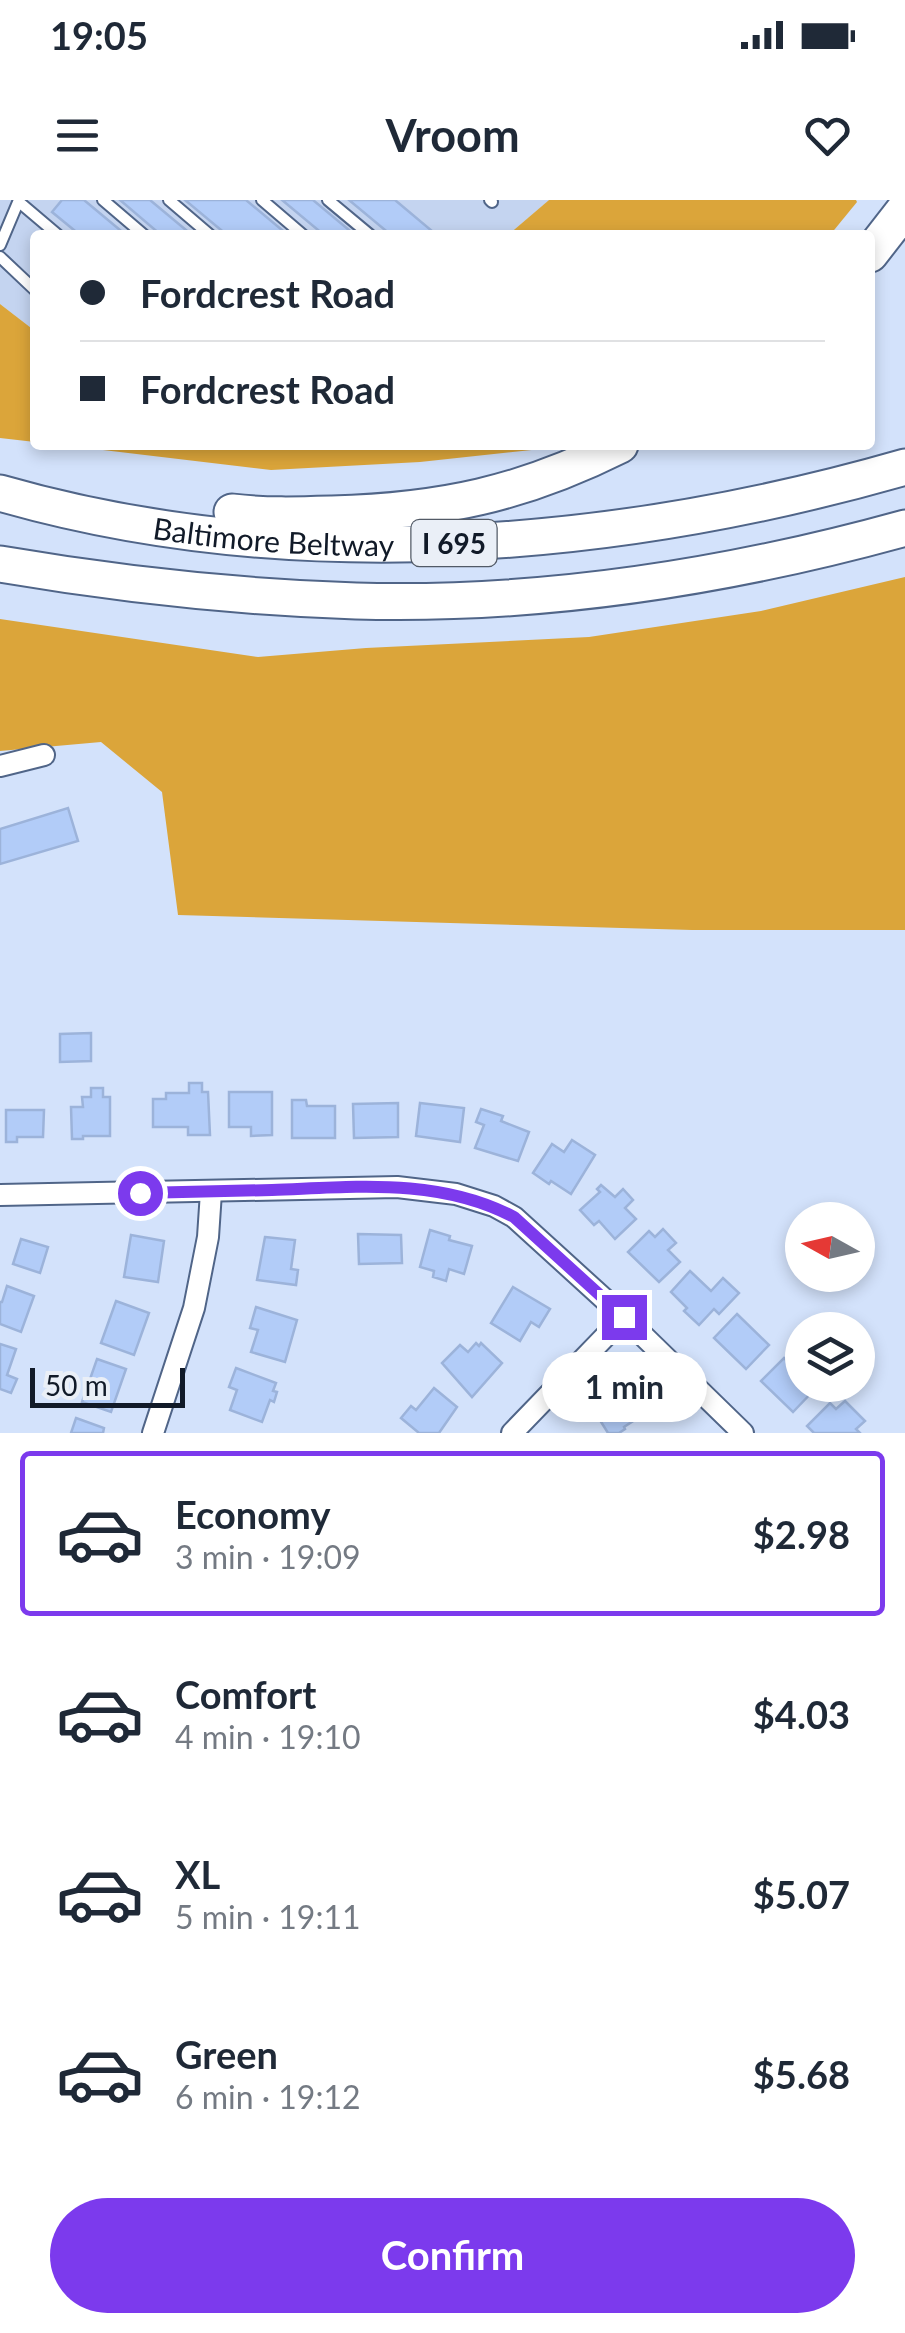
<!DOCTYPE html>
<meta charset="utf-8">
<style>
:root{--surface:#fff;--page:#f2f2f3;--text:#1f2937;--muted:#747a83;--line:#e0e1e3;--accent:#7c3aed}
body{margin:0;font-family:Lato,sans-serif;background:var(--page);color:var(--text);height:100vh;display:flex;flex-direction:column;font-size:38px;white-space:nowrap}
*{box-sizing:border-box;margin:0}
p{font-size:32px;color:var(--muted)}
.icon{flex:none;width:55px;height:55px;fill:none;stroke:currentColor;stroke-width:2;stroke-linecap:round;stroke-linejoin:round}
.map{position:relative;height:1233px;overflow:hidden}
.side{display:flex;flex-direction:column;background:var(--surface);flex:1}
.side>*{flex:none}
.top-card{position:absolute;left:30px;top:30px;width:845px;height:220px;border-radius:10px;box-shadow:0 5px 15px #0003;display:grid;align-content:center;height:220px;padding:0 50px;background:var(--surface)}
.needle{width:65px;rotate:278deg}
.controls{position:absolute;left:785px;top:1002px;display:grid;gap:20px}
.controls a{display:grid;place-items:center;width:90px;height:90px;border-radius:50%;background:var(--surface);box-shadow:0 5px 15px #0003;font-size:50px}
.scale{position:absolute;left:30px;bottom:25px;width:155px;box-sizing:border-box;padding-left:10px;border:5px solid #111a28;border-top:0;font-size:28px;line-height:35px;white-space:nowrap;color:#111a28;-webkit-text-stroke:8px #eaeff7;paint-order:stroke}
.end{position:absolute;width:45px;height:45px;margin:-22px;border:12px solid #7c3aed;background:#fff;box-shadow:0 0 0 5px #fff}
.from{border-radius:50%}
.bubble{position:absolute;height:70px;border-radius:35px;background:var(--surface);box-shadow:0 5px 15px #0003;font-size:32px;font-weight:700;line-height:70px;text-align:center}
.top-card b{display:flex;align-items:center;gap:35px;height:95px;font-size:38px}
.top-card b+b{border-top:2px solid var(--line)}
.top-card i{width:25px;height:25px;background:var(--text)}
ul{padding:18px 0 0;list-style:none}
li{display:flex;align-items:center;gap:30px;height:165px;margin:0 20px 15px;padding:0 30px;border:5px solid transparent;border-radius:10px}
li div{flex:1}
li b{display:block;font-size:38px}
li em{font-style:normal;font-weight:700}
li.current{border-color:var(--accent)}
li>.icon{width:90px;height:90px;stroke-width:1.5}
.primary-button{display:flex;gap:20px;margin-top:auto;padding:20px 50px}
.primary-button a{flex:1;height:115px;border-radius:60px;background:var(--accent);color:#fff;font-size:40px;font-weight:700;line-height:115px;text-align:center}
.status{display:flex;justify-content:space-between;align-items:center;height:70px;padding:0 50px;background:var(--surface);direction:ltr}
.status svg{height:28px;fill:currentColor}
header{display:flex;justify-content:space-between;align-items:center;height:130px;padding:0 50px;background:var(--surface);font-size:45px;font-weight:700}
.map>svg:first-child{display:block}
.built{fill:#c4d4f0}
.green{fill:#dba53a}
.building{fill:#b2ccf8;stroke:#9cb3da;stroke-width:2.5}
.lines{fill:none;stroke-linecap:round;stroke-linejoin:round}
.service-casing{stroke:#506588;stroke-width:14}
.minor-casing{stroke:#506588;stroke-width:24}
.motorway-casing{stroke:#506588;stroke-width:39}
.service{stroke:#fff;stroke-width:10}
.minor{stroke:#fff;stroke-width:20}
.motorway{stroke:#fff;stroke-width:35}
.route{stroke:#7c3aed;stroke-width:12}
.labels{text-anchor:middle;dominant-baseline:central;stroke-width:8;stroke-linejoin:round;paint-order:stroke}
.shield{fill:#eaeff7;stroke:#525a66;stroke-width:2.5}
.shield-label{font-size:28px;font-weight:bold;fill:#111a28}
.street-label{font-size:30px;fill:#111a28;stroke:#eaeff7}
</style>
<div class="status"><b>19:05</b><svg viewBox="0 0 49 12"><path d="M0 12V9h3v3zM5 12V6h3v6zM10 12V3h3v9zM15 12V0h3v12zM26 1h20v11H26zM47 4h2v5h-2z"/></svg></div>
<header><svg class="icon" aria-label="menu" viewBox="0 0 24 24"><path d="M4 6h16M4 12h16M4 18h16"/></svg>Vroom<svg class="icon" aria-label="heart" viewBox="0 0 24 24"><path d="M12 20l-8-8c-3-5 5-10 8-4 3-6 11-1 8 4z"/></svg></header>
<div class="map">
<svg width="905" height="1233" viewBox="0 0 905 1233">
<rect width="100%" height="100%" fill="#d3e2fb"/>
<polygon class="built" points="0,0 549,0 508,35 35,35 35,131 0,104"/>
<g class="green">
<polygon points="549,0 856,0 857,2 830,35 508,35"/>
<polygon points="0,104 35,131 35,242 0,238"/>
<polygon points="61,245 550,245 541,249 420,262 271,270"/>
<polygon points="905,377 905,730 692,730 178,715 162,592 101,542 0,551 0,419 258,457 366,448 589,437 761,411"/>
</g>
<g class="building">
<polygon points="62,0 84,0 126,35 80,35 52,12"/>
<polygon points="120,0 150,0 192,35 161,35"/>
<polygon points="185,0 246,0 288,35 227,35"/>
<polygon points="282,0 313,0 355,35 324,35"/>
<polygon points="349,0 395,0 432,31 428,35 391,35"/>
<polygon points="68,608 78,641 0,664 0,629"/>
<polygon points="91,833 91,861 60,862 60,834"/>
<polygon points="189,883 202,883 202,892 208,892 210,935 188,935 188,927 153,927 153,899 166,899 166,893 189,893"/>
<polygon points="91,888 103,888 103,897 110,897 110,936 83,936 83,939 72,939 71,907 83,907 82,897 91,897"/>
<polygon points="229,892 272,892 272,935 251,936 251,927 229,927"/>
<polygon points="292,900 306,900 307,906 335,906 335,938 292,938"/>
<polygon points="398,903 398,937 354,938 353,904"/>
<polygon points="420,903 464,908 460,942 416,936"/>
<polygon points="481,909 503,916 501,921 529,932 518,961 475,948 484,925 476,922"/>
<polygon points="6,910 44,910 43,937 17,937 17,942 6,942"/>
<polygon points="572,940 595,955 571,994 551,981 549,984 533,973 552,944 564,952"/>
<polygon points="601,985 615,997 623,989 633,1000 625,1008 636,1019 615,1039 599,1021 594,1025 580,1010 600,992 597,989"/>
<polygon points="663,1029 676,1043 668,1050 680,1062 659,1082 628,1052 649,1031 655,1037"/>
<polygon points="430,1030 450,1036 449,1040 472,1046 464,1074 449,1069 446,1081 433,1077 434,1071 420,1067"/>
<polygon points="358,1034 401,1035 402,1063 359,1064"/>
<polygon points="131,1035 164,1041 158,1082 124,1077"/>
<polygon points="265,1037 295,1040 291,1069 298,1070 296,1085 257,1080"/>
<polygon points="21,1039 48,1047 40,1073 13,1064"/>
<polygon points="690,1071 711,1091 723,1078 739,1093 719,1114 714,1109 699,1125 684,1111 687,1108 671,1092"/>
<polygon points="7,1086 34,1096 21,1132 0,1124 0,1102 2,1102"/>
<polygon points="513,1087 550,1109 539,1127 531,1122 520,1141 491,1123"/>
<polygon points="116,1101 149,1113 134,1155 101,1143"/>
<polygon points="256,1107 297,1120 285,1162 251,1152 258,1130 250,1128"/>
<polygon points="737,1114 769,1145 746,1169 714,1138"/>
<polygon points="476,1143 479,1146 481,1143 502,1163 472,1197 442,1163 460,1145 468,1152"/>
<polygon points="0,1144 16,1149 7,1175 17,1179 11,1193 0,1189"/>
<polygon points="784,1158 802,1176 802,1185 812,1185 816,1188 793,1212 761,1181"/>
<polygon points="97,1159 126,1169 111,1212 82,1202"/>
<polygon points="236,1168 276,1183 273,1191 277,1192 274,1202 270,1200 262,1222 230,1210 237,1190 229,1187"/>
<polygon points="434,1188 457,1207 439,1233 419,1233 401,1218 411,1206 416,1210"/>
<polygon points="632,1188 647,1212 624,1227 625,1229 619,1233 608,1233 593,1209 610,1197 612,1201"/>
<polygon points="845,1201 865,1221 856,1229 860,1233 814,1233 807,1226 830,1203 836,1209"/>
<polygon points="76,1218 104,1228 103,1233 71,1233"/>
</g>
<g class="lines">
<g class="service-casing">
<g id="service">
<polyline points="103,0 144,35"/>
<polyline points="169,0 210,35"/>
<polyline points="262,0 303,35"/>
<polyline points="328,0 370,35"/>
<polyline points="490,0 492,2"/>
<polyline points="19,2 58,35"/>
<polyline points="0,45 19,0"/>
<polyline points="0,57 35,90"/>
</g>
</g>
<g class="minor-casing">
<g id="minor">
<polyline points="0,566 44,555"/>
<polyline points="0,995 397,987 456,994 494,1006 514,1017 624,1117 743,1233"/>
<polyline points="153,1233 194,1108 208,1037 211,992"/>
<polyline points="512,1233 624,1117"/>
</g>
</g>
<g class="motorway-casing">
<g id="motorway">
<polyline points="870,54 905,9"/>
<path id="s1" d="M0 293C292 377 616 350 905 267"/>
<path d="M232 312C266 316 298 315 332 314 441 311 522 294 620 245"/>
<path d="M0 364C117 384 237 397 356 401 540 406 728 377 905 328"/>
</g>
</g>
<use href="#service" class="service"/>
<use href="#minor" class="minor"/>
<use href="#motorway" class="motorway"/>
</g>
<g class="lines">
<path class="route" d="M140 993C184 992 228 991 272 990 354 987 438 977 514 1017L624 1117"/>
</g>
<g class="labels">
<rect class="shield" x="411.5" y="320" width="85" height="46" rx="8"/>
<g class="shield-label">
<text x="454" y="343">I 695</text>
</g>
<g class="street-label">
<text stroke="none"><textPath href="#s1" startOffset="278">Baltimore Beltway</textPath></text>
</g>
</g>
</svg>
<div class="controls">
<a><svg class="needle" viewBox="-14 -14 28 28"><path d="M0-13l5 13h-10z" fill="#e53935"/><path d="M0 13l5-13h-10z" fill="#747a83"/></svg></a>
<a><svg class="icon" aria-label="layers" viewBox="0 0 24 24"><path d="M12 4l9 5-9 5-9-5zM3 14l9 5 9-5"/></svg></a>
</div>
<div class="scale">50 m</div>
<i class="end from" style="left:140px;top:993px"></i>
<i class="end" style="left:624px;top:1117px"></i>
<div class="bubble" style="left:542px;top:1152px;width:165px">1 min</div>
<div class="top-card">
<b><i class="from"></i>Fordcrest Road</b>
<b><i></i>Fordcrest Road</b>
</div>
</div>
<section class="side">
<ul>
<li class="current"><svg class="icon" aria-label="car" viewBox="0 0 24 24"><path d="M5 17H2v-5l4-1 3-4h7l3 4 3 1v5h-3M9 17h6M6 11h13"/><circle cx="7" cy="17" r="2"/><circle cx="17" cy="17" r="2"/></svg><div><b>Economy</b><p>3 min · 19:09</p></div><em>$2.98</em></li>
<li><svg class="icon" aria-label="car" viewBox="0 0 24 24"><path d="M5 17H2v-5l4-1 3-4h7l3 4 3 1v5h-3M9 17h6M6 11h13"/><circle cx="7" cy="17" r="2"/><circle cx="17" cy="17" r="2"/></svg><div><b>Comfort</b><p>4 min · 19:10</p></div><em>$4.03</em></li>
<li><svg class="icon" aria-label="car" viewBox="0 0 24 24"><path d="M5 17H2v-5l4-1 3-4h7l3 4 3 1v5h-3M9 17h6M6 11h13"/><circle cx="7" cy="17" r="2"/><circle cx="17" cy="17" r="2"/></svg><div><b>XL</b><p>5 min · 19:11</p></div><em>$5.07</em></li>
<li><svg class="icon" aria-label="car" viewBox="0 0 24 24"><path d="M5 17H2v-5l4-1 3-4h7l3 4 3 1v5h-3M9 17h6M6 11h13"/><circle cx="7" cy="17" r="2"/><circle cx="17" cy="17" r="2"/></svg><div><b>Green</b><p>6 min · 19:12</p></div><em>$5.68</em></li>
</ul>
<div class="primary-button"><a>Confirm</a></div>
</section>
